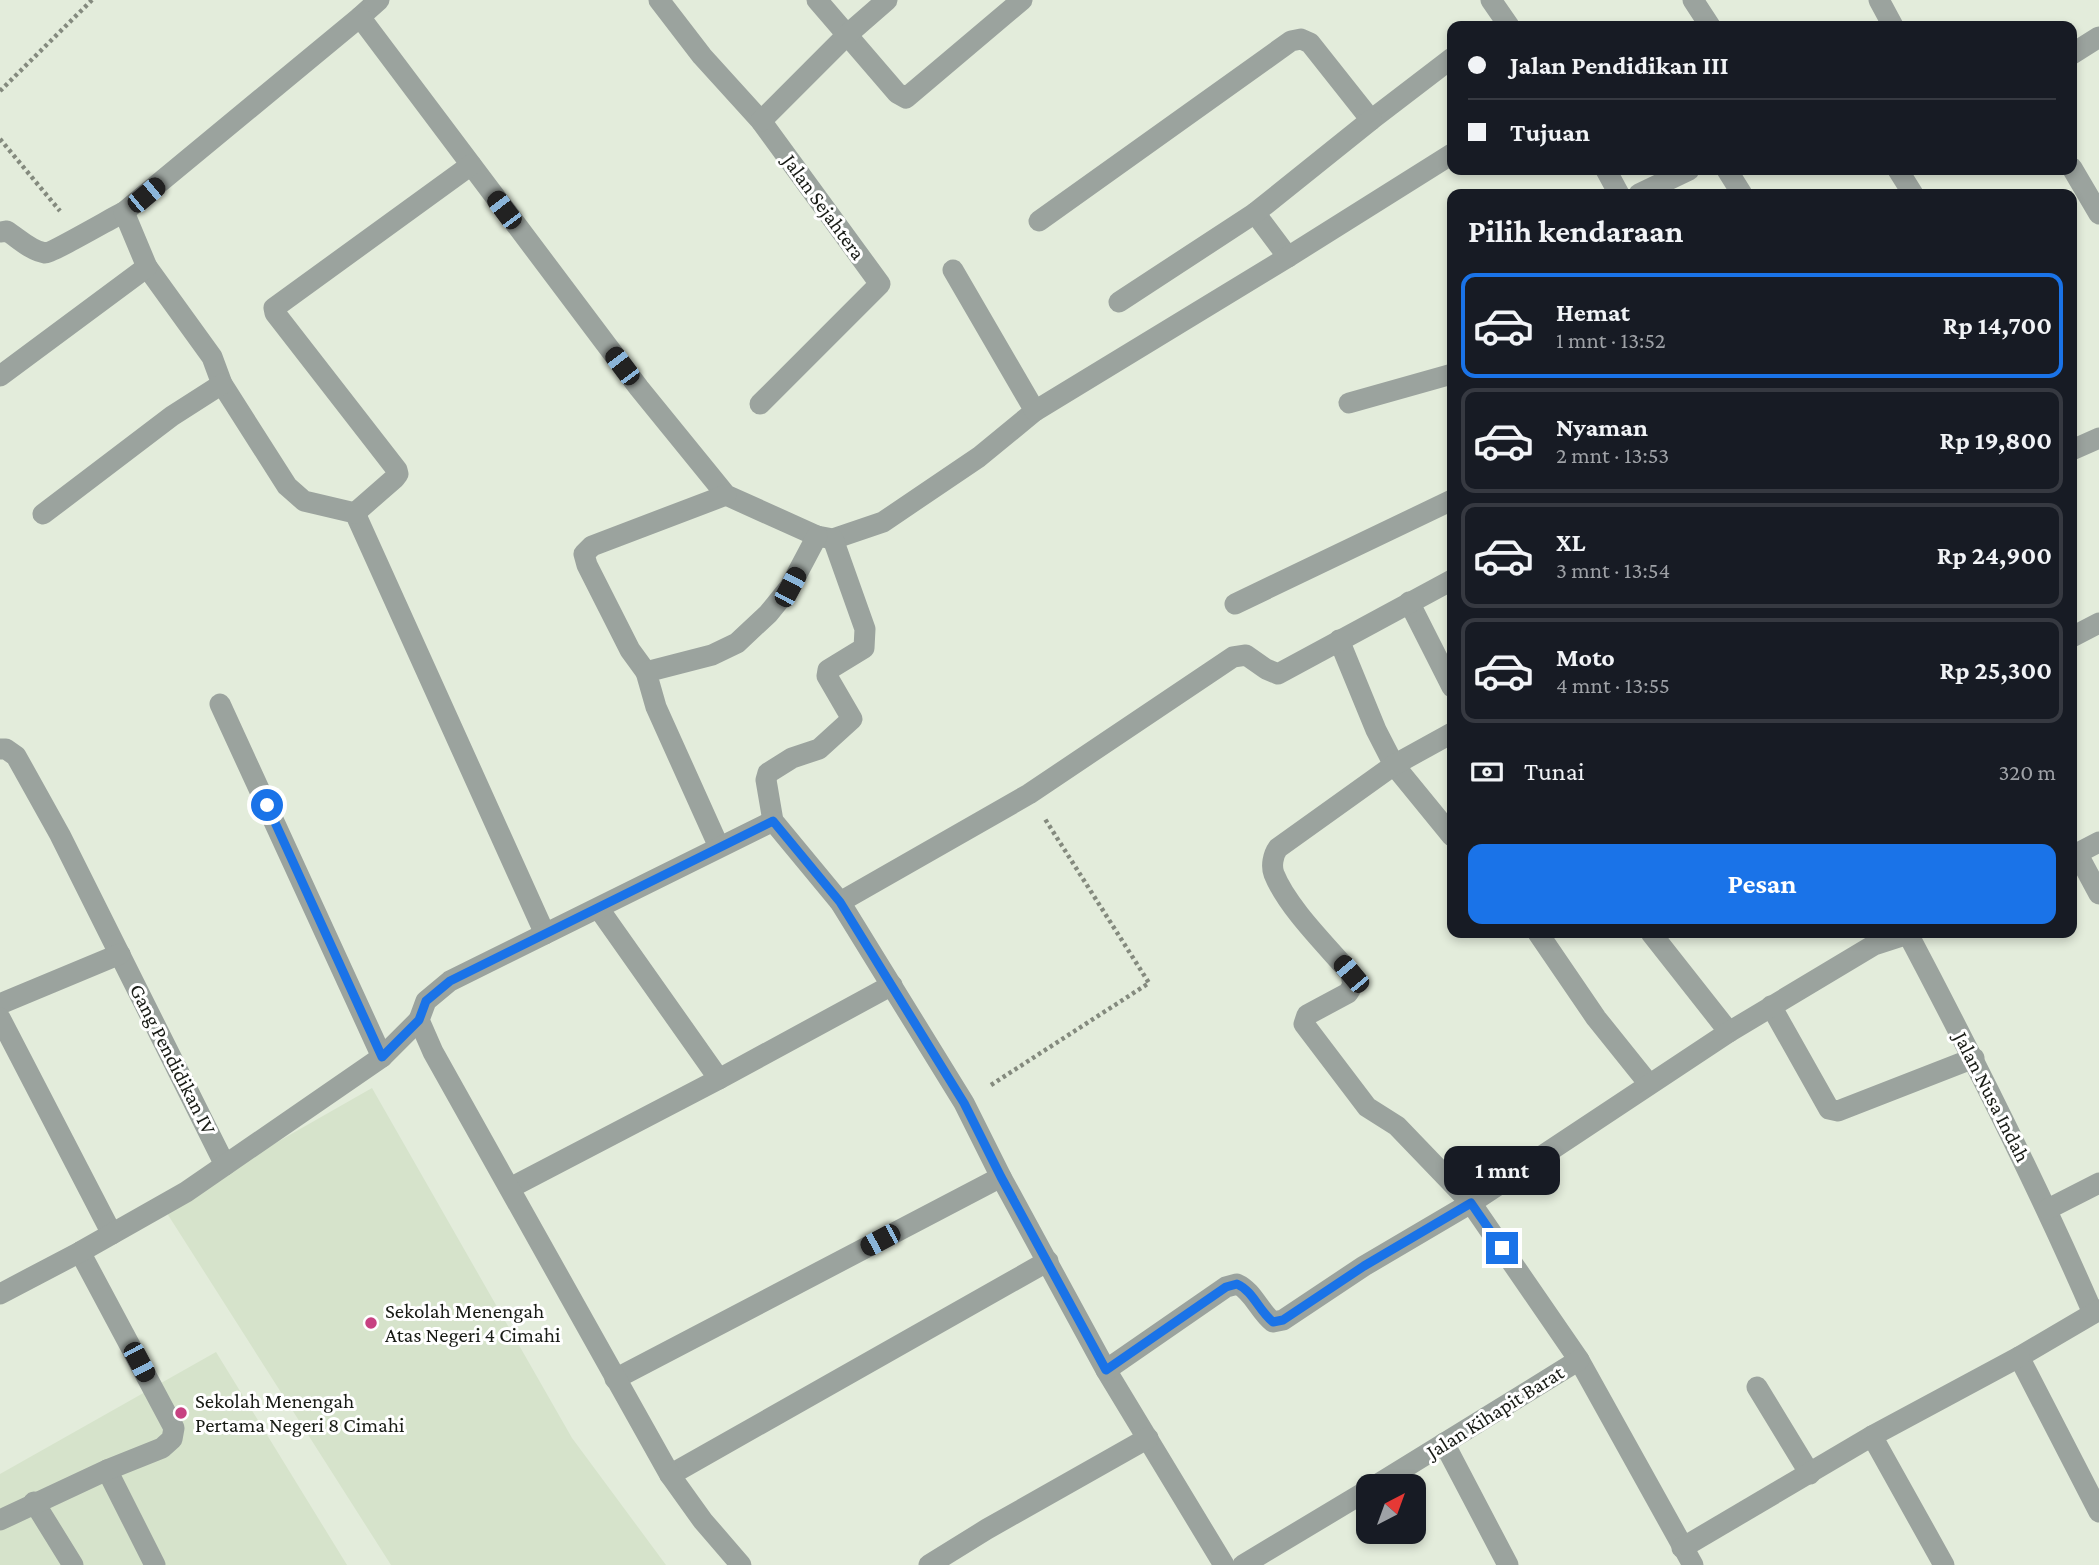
<!DOCTYPE html>
<html lang="id">
<meta charset="utf-8">
<style>
:root{--surface:#171b24;--page:#20242c;--text:#f1f3f6;--muted:#9ea1a6;--line:#363941;--accent:#1a73e8}
body{margin:0;font-family:"Crimson Pro",serif;background:var(--page);color:var(--text);height:100vh;display:flex;flex-direction:column;font-size:26px;white-space:nowrap}
*{box-sizing:border-box;margin:0}
p{font-size:23px;color:var(--muted)}
.icon{flex:none;width:38px;height:38px;fill:none;stroke:currentColor;stroke-width:2;stroke-linecap:round;stroke-linejoin:round}
.map{position:relative;flex:1;overflow:hidden}
.drawer{position:absolute;left:1447px;top:189px;width:630px;height:749px;display:flex;flex-direction:column;background:var(--surface);border-radius:14px;box-shadow:0 4px 10px #0003}
.drawer>*{flex:none}
.hud{position:absolute;left:1447px;top:21px;width:630px;height:154px;border-radius:14px;box-shadow:0 4px 10px #0003;display:grid;align-content:center;height:154px;padding:0 21px;background:var(--surface)}
.needle{width:46px;rotate:41deg}
.fabs{position:absolute;left:1356px;top:1474px;display:grid;gap:14px}
.fabs a{display:grid;place-items:center;width:70px;height:70px;border-radius:14px;background:var(--surface);box-shadow:0 4px 10px #0003;font-size:35px}
.end{position:absolute;width:32px;height:32px;margin:-16px;border:9px solid #1a73e8;background:#fff;box-shadow:0 0 0 4px #fff}
.from{border-radius:50%}
.bubble{position:absolute;height:49px;border-radius:14px;background:var(--surface);box-shadow:0 4px 10px #0003;font-size:23px;font-weight:700;line-height:49px;text-align:center}
.car{position:absolute;width:21px;height:42px;margin:-21px -10px;border-radius:9px;box-shadow:0 0 5px 2px #0007;background:linear-gradient(#222 24%,#8ab4d8 0 40%,#222 0 76%,#8ab4d8 0 86%,#222 0)}
.hud b{display:flex;align-items:center;gap:24px;height:66px;font-size:26px}
.hud b+b{border-top:2px solid var(--line)}
.hud i{width:18px;height:18px;background:var(--text)}
ul{padding:0;list-style:none}
li{display:flex;align-items:center;gap:21px;height:105px;margin:0 14px 10px;padding:0 7px;border:4px solid var(--line);border-radius:14px}
li div{flex:1}
li b{display:block;font-size:26px}
li em{font-style:normal;font-weight:700}
li.current{border-color:var(--accent)}
li>.icon{width:63px;height:63px;stroke-width:1.5}
h2{padding:0 21px;font-size:32px;line-height:84px}
.pay{display:flex;align-items:center;gap:18px;height:77px;padding:0 21px;font-size:26px}
.pay p{margin-inline-start:auto}
.button{display:flex;gap:14px;margin-top:auto;padding:14px 21px}
.button a{flex:1;height:80px;border-radius:14px;background:var(--accent);color:#fff;font-size:28px;font-weight:700;line-height:80px;text-align:center}
.map>svg:first-child{display:block}
.built{fill:#d6e3cb}
.lines{fill:none;stroke-linecap:round;stroke-linejoin:round}
.path{stroke:#848a7e;stroke-width:4.5;stroke-dasharray:3.5 3.5;stroke-linecap:butt}
.service{stroke:#9ba39e;stroke-width:21}
.minor{stroke:#9ba39e;stroke-width:21}
.tertiary{stroke:#9ba39e;stroke-width:21}
.route{stroke:#1a73e8;stroke-width:9}
.poi-dot{fill:#c74181;stroke:#fff;stroke-width:2.5}
.labels{text-anchor:middle;dominant-baseline:central;stroke-width:6;stroke-linejoin:round;paint-order:stroke}
.street-label{font-size:21px;fill:#181b15;stroke:#fff}
.poi-label{font-size:21px;fill:#181b15;stroke:#fff;text-anchor:start}
</style>
<div class="map">
<svg width="2099" height="1565" viewBox="0 0 2099 1565">
<rect width="100%" height="100%" fill="#e3ecdb"/>
<g class="built">
<polygon points="372,1088 572,1438 666,1565 391,1565 163,1207"/>
<polygon points="216,1352 347,1565 0,1565 0,1474"/>
</g>
<g class="lines">
<g class="path">
<polyline points="0,91 92,0"/>
<polyline points="0,139 60,211"/>
<polyline points="991,1085 1149,983 1045,819"/>
</g>
<g class="service">
<polyline points="107,1470 155,1565"/>
<polyline points="34,1502 73,1565"/>
<polyline points="0,1520 107,1470 162,1448 172,1439 174,1428 80,1252"/>
</g>
<g class="minor">
<polyline points="659,0 702,56 761,121 880,284 760,404"/>
<polyline points="817,0 897,93 906,98 1022,0"/>
<polyline points="1491,0 1509,26"/>
<polyline points="1693,0 1710,26"/>
<polyline points="1879,0 1893,26"/>
<polyline points="360,17 379,0"/>
<polyline points="2072,54 2099,37"/>
<polyline points="761,121 848,34 887,0"/>
<polyline points="2072,168 2099,214"/>
<polyline points="1606,170 1619,194"/>
<polyline points="1727,170 1742,194"/>
<polyline points="1898,170 1913,194"/>
<polyline points="1639,194 1689,170"/>
<polyline points="1255,213 1288,257"/>
<polyline points="1039,221 1291,41 1301,39 1310,43 1371,120 1452,58"/>
<path d="M0 232 7 231C18 238 31 251 45 253 52 253 112 218 124 212L360 17 639 388 726 495 817 536 833 539 883 522 979 457 1035 411"/>
<polyline points="147,267 212,357 222,384 287,486 304,501 355,513 545,934"/>
<polyline points="953,270 1035,411 1288,257 1452,154"/>
<polyline points="1119,302 1255,213 1371,120"/>
<polyline points="0,376 147,267 124,212"/>
<polyline points="1349,403 1452,374"/>
<polyline points="2072,450 2099,438"/>
<polyline points="355,513 395,478 398,474 397,470 275,313 274,308 471,165"/>
<polyline points="43,514 172,416 222,384"/>
<polyline points="833,539 865,629 864,648 828,670 827,676 852,719 819,749 792,758 768,773 766,780 773,821 840,902 964,1103 1001,1177 1106,1370 1224,1565"/>
<polyline points="1409,602 1452,687"/>
<polyline points="1235,604 1452,500"/>
<polyline points="2072,637 2099,623"/>
<polyline points="1339,640 1376,730 1394,765 1452,836"/>
<polyline points="646,672 630,650 587,565 584,554 592,546 726,495"/>
<polyline points="220,704 382,1057"/>
<path d="M1452 733 1394 765 1278 848C1273 855 1271 866 1274 874 1287 907 1327 946 1351 974L1353 985 1348 993 1307 1015 1304 1024 1367 1107 1397 1126 1471 1203 1579 1360 1693 1565"/>
<polyline points="0,749 6,749 16,756 60,835 225,1165"/>
<polyline points="719,847 656,707 646,672 712,655 737,643 768,614 790,587 817,536"/>
<polyline points="2077,853 2099,894"/>
<polyline points="2072,856 2099,842"/>
<polyline points="840,902 1029,794 1233,657 1246,655 1266,669 1278,674 1452,580"/>
<polyline points="599,909 719,1079"/>
<polyline points="1538,933 1596,1018 1649,1084"/>
<polyline points="1651,933 1729,1032"/>
<path d="M1908 934C1974 1059 2037 1184 2093 1313"/>
<polyline points="0,1004 120,954"/>
<polyline points="1771,1006 1829,1109 1838,1111 1974,1058"/>
<polyline points="0,1018 112,1234"/>
<polyline points="510,1188 719,1079 892,985"/>
<polyline points="2048,1209 2099,1183"/>
<polyline points="0,1294 80,1252 186,1192 382,1057 419,1020"/>
<polyline points="2099,1310 2019,1357 2099,1512"/>
<path d="M1106 1370 1226 1287 1237 1284C1253 1291 1259 1311 1273 1322L1283 1320 1364 1266 1471 1203 1729 1032 1874 945 1911 933"/>
<polyline points="615,1379 1001,1177"/>
<polyline points="1757,1387 1810,1474"/>
<polyline points="1444,1443 1508,1565"/>
<polyline points="670,1475 1048,1261"/>
<polyline points="1682,1548 1872,1436"/>
<polyline points="741,1565 703,1521 670,1475 433,1052 419,1020 426,1001 450,981 773,821"/>
<polyline points="929,1565 987,1529 1148,1438"/>
<polyline points="1944,1565 1872,1436 2019,1357"/>
</g>
<g class="tertiary">
<polyline points="1375,1486 1579,1360"/>
<polyline points="1243,1565 1368,1490"/>
</g>
</g>
<g class="lines">
<path class="route" d="M267 805 382 1057 419 1020 426 1001 450 981 773 821 840 902 964 1103 1001 1177 1106 1370 1226 1287 1237 1284C1253 1291 1259 1311 1273 1322L1283 1320 1364 1266 1471 1203 1502 1248"/>
</g>
<g class="poi-dot">
<circle cx="371" cy="1323" r="7"/>
<circle cx="181" cy="1413" r="7"/>
</g>
<g class="labels">
<g class="street-label">
<text transform="translate(824 207) rotate(54)">Jalan Sejahtera</text>
<text transform="translate(173 1059) rotate(63)">Gang Pendidikan IV</text>
<text transform="translate(1992 1097) rotate(63)">Jalan Nusa Indah</text>
<text transform="translate(1495 1412) rotate(-32)">Jalan Kihapit Barat</text>
</g>
<g class="poi-label">
<text x="385" y="1311">Sekolah Menengah<tspan x="385" dy="24">Atas Negeri 4 Cimahi</tspan></text>
<text x="195" y="1401">Sekolah Menengah<tspan x="195" dy="24">Pertama Negeri 8 Cimahi</tspan></text>
</g>
</g>
</svg>
<div class="fabs">
<a><svg class="needle" viewBox="-14 -14 28 28"><path d="M0-13l5 13h-10z" fill="#e53935"/><path d="M0 13l5-13h-10z" fill="#9ea1a6"/></svg></a>
</div>
<i class="end from" style="left:267px;top:805px"></i>
<i class="end" style="left:1502px;top:1248px"></i>
<div class="bubble" style="left:1444px;top:1146px;width:116px">1 mnt</div>
<i class="car" style="left:146px;top:195px;rotate:50deg"></i>
<i class="car" style="left:504px;top:210px;rotate:323deg"></i>
<i class="car" style="left:622px;top:366px;rotate:323deg"></i>
<i class="car" style="left:790px;top:587px;rotate:28deg"></i>
<i class="car" style="left:1351px;top:974px;rotate:320deg"></i>
<i class="car" style="left:880px;top:1240px;rotate:242deg"></i>
<i class="car" style="left:139px;top:1362px;rotate:152deg"></i>
<div class="hud">
<b><i class="from"></i>Jalan Pendidikan III</b>
<b><i></i>Tujuan</b>
</div>
<section class="drawer">
<h2>Pilih kendaraan</h2>
<ul>
<li class="current"><svg class="icon" aria-label="car" viewBox="0 0 24 24"><path d="M5 17H2v-5l4-1 3-4h7l3 4 3 1v5h-3M9 17h6M6 11h13"/><circle cx="7" cy="17" r="2"/><circle cx="17" cy="17" r="2"/></svg><div><b>Hemat</b><p>1 mnt · 13:52</p></div><em>Rp 14,700</em></li>
<li><svg class="icon" aria-label="car" viewBox="0 0 24 24"><path d="M5 17H2v-5l4-1 3-4h7l3 4 3 1v5h-3M9 17h6M6 11h13"/><circle cx="7" cy="17" r="2"/><circle cx="17" cy="17" r="2"/></svg><div><b>Nyaman</b><p>2 mnt · 13:53</p></div><em>Rp 19,800</em></li>
<li><svg class="icon" aria-label="car" viewBox="0 0 24 24"><path d="M5 17H2v-5l4-1 3-4h7l3 4 3 1v5h-3M9 17h6M6 11h13"/><circle cx="7" cy="17" r="2"/><circle cx="17" cy="17" r="2"/></svg><div><b>XL</b><p>3 mnt · 13:54</p></div><em>Rp 24,900</em></li>
<li><svg class="icon" aria-label="car" viewBox="0 0 24 24"><path d="M5 17H2v-5l4-1 3-4h7l3 4 3 1v5h-3M9 17h6M6 11h13"/><circle cx="7" cy="17" r="2"/><circle cx="17" cy="17" r="2"/></svg><div><b>Moto</b><p>4 mnt · 13:55</p></div><em>Rp 25,300</em></li>
</ul>
<div class="pay"><svg class="icon" aria-label="cash" viewBox="0 0 24 24"><path d="M3 7h18v10H3z"/><circle cx="12" cy="12" r="2"/></svg>Tunai<p>320 m</p></div>
<div class="button"><a>Pesan</a></div>
</section>
</div>
